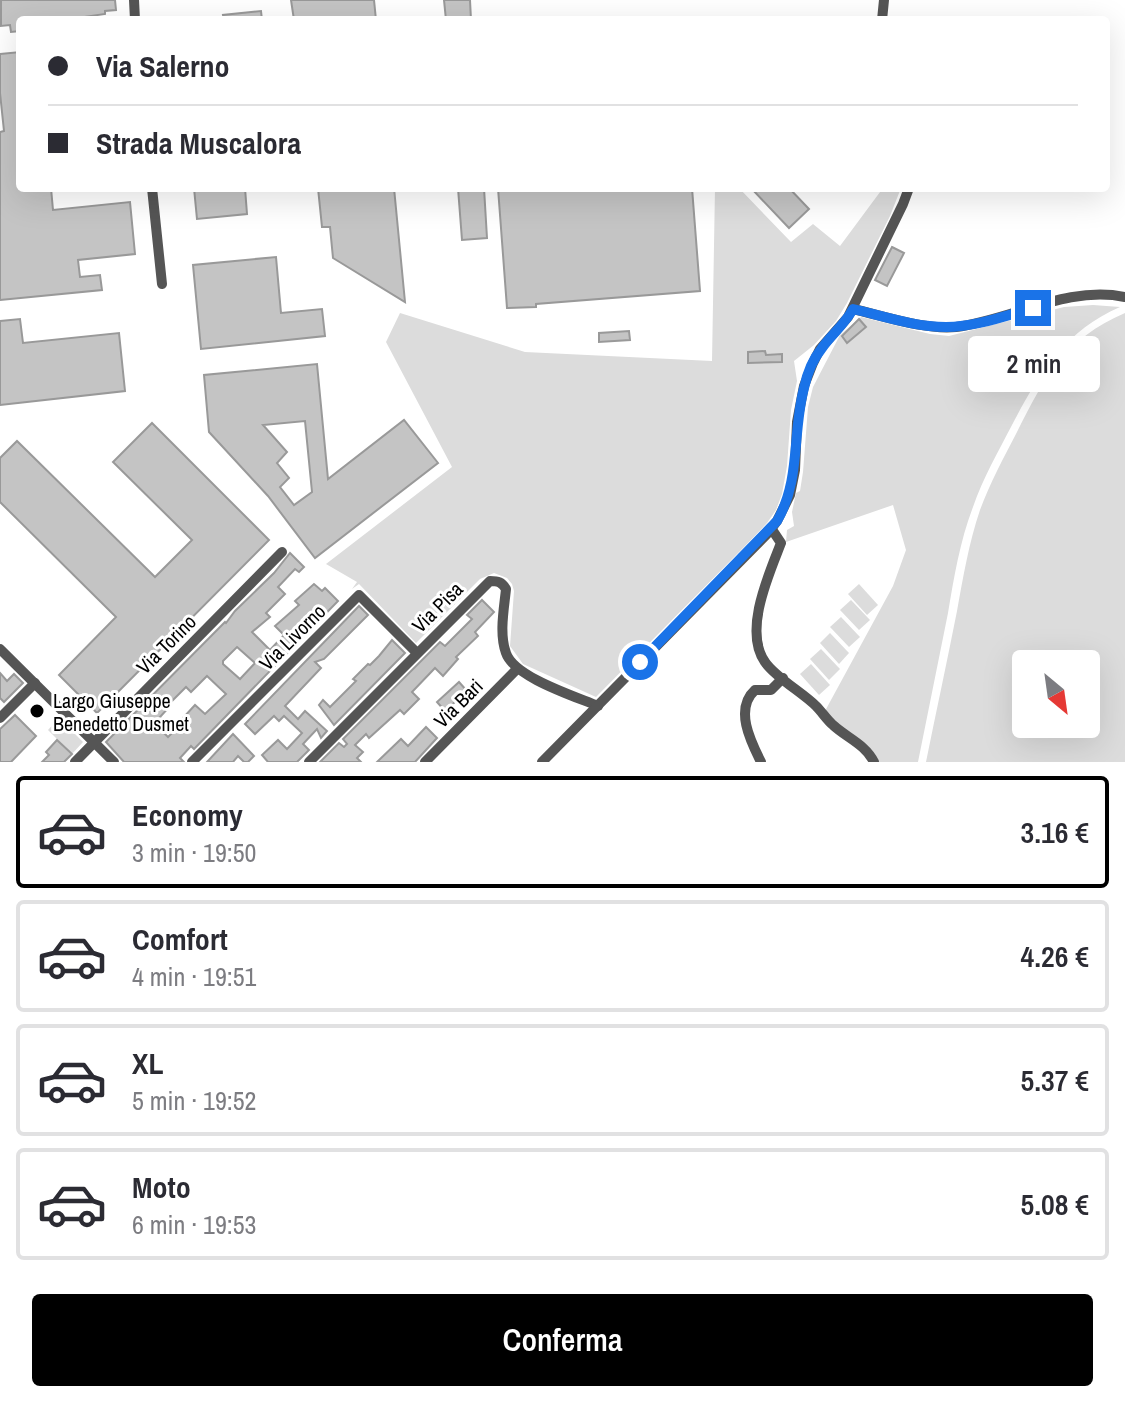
<!DOCTYPE html>
<html lang="it">
<meta charset="utf-8">
<style>
:root{--surface:#fff;--page:#f2f2f3;--text:#2b2b33;--muted:#7c7c81;--line:#e1e1e2;--accent:#000}
body{margin:0;font-family:"Archivo Narrow",sans-serif;background:var(--page);color:var(--text);height:100vh;display:flex;flex-direction:column;font-size:30px;white-space:nowrap}
*{box-sizing:border-box;margin:0}
p{font-size:26px;color:var(--muted)}
.icon{flex:none;width:44px;height:44px;fill:none;stroke:currentColor;stroke-width:2;stroke-linecap:round;stroke-linejoin:round}
.map{position:relative;height:762px;overflow:hidden}
.side{display:flex;flex-direction:column;background:var(--surface);flex:1}
.side>*{flex:none}
.guide{position:absolute;left:16px;top:16px;width:1094px;height:176px;border-radius:8px;box-shadow:0 8px 32px #0002;display:grid;align-content:center;height:176px;padding:0 32px;background:var(--surface)}
.needle{width:52px;rotate:151deg}
.buttons{position:absolute;left:1012px;top:650px;display:grid;gap:16px}
.buttons a{display:grid;place-items:center;width:88px;height:88px;border-radius:8px;background:var(--surface);box-shadow:0 8px 32px #0002;font-size:40px}
.end{position:absolute;width:36px;height:36px;margin:-18px;border:10px solid #1a73e8;background:#fff;box-shadow:0 0 0 4px #fff}
.from{border-radius:50%}
.bubble{position:absolute;height:56px;border-radius:8px;background:var(--surface);box-shadow:0 8px 32px #0002;font-size:26px;font-weight:600;line-height:56px;text-align:center}
.guide b{display:flex;align-items:center;gap:28px;height:76px;font-size:30px}
.guide b+b{border-top:2px solid var(--line)}
.guide i{width:20px;height:20px;background:var(--text)}
ul{padding:14px 0 0;list-style:none}
li{display:flex;align-items:center;gap:24px;height:112px;margin:0 16px 12px;padding:0 16px;border:4px solid var(--line);border-radius:8px}
li div{flex:1}
li b{display:block;font-size:30px}
li em{font-style:normal;font-weight:600}
li.on{border-color:var(--accent)}
li>.icon{width:72px;height:72px;stroke-width:1.5}
.cta{display:flex;gap:16px;margin-top:auto;padding:16px 32px}
.cta a{flex:1;height:92px;border-radius:8px;background:var(--accent);color:#fff;font-size:32px;font-weight:600;line-height:92px;text-align:center}
.map>svg:first-child{display:block}
.green{fill:#dcdcdc;fill-rule:evenodd}
.building{fill:#c4c4c4;stroke:#999;stroke-width:2;fill-rule:evenodd}
.lines{fill:none;stroke-linecap:round;stroke-linejoin:round}
.minor{stroke:#555;stroke-width:10}
.route{stroke:#1a73e8;stroke-width:10}
.poi-dot{fill:#000;stroke:#fff;stroke-width:3}
.labels{text-anchor:middle;dominant-baseline:central;stroke-width:6;stroke-linejoin:round;paint-order:stroke}
.street-label{font-size:20px;fill:#000;stroke:#fff}
.poi-label{font-size:20px;fill:#000;stroke:#fff;text-anchor:start}
</style>
<div class="map">
<svg width="1125" height="762" viewBox="0 0 1125 762">
<rect width="100%" height="100%" fill="#fff"/>
<g class="green">
<polygon points="715,188 739,188 791,242 813,224 840,246 883,188 901,188 890,216 847,303 836,321 814,345 794,361 797,381 791,410 787,466 782,494 776,510 767,523 745,546 596,697 523,664 510,646 514,591 512,584 507,578 494,573 480,579 416,643 359,584 352,589 357,582 326,564 452,467 386,342 400,313 525,352 712,361"/>
<path d="M1093 305 1120 307C1064 332 1040 372 1012 425 998 452 983 478 973 507 960 541 954 577 948 613 938 663 928 712 918 762H877L837 726 825 711 893 586 906 550 893 505 786 542 787 530 794 526 792 512 796 493 800 491 803 472 808 407 813 387 840 335 861 317 930 334 949 336 1064 307Z"/>
<path d="M1125 313V762H926C936 712 947 662 957 611 963 578 969 542 980 510 990 483 1004 457 1017 432 1045 376 1065 339 1125 313ZM1026 664H1086V724H1026Z"/>
<polygon points="859,584 878,605 867,615 848,594"/>
<polygon points="851,600 870,620 859,630 840,610"/>
<polygon points="841,617 860,637 849,647 830,627"/>
<polygon points="830,633 849,653 839,664 820,643"/>
<polygon points="821,649 840,669 829,680 810,659"/>
<polygon points="811,664 830,685 819,695 800,674"/>
<polygon points="59,718 83,742 72,754 48,730"/>
</g>
<g class="building">
<polygon points="1,0 115,0 116,10 105,11 105,14 64,20 20,20 20,31 11,32 10,25 1,26"/>
<polygon points="291,0 374,0 376,20 294,20"/>
<polygon points="444,0 470,0 471,20 446,20"/>
<polygon points="261,11 262,20 224,20 223,15"/>
<polygon points="20,52 20,188 51,188 53,210 130,202 135,254 78,260 80,277 100,275 102,290 0,300 0,132 4,131 0,93 0,54"/>
<polygon points="194,188 245,188 247,214 197,219"/>
<polygon points="318,188 394,188 405,302 333,258 330,227 322,227"/>
<polygon points="458,188 484,188 487,238 462,240"/>
<polygon points="498,188 692,188 700,291 536,304 536,307 507,308"/>
<polygon points="751,188 789,188 809,209 789,228"/>
<polygon points="892,247 904,253 887,286 875,280"/>
<polygon points="276,257 281,313 322,309 325,336 201,349 193,265"/>
<polygon points="20,319 23,343 119,333 125,391 0,405 0,321"/>
<polygon points="859,319 866,327 847,343 842,336"/>
<polygon points="629,331 630,340 599,342 599,333"/>
<polygon points="1080,339 1090,360 1077,367 1069,348"/>
<polygon points="765,351 766,355 782,354 782,362 748,363 748,352"/>
<path d="M317 364 328 479 404 420 438 463 315 558 268 496 209 432 204 375ZM305 421 312 492 294 505 280 487 289 478 277 463 287 452 263 425Z"/>
<polygon points="152,423 269,540 97,713 59,675 116,617 0,502 0,458 17,441 155,577 192,540 113,462"/>
<path d="M290 553 304 567 299 572 295 569 278 587 285 594 266 613 270 617 252 632 270 650 284 635 275 626 299 605 295 601 314 584 322 591 325 588 338 601 194 749 191 746 180 758 184 762H124L106 742 225 622 226 623 235 611 274 573ZM237 647 255 663 240 679 223 664V661ZM207 676 226 694 205 714 195 705 183 718 185 720 168 737 158 727 164 721 160 717 170 706 169 704 186 687 191 692Z"/>
<polygon points="482,600 494,612 475,632 478,636 456,657 458,659 443,676 435,668 412,692 419,699 404,714 400,710 369,738 366,734 355,745 363,752 357,758 361,762 320,762 339,743 344,747 347,744 343,739 440,642 445,646 472,619 467,615"/>
<polygon points="359,606 368,615 324,659 315,662 321,668 285,706 298,719 305,711 327,731 321,738 317,729 303,744 309,750 297,762 268,762 262,755 278,740 287,749 302,733 284,716 279,721 274,716 255,734 245,724"/>
<polygon points="392,640 405,653 334,725 319,705 323,700 330,707 356,681 353,679 368,664 370,665 379,656"/>
<polygon points="0,673 7,681 14,674 23,683 4,702 0,698"/>
<polygon points="459,682 467,691 445,711 437,702"/>
<polygon points="15,715 36,736 11,762 0,762 0,729"/>
<polygon points="426,727 437,738 415,762 377,762 401,739 408,746"/>
<polygon points="233,734 254,756 248,762 244,762 238,756 233,762 207,762"/>
<polygon points="57,740 72,754 64,762 42,762 49,755 46,752"/>
</g>
<g class="lines">
<g class="minor">
<polyline points="134,0 135,20"/>
<polyline points="882,20 884,0"/>
<polyline points="152,188 162,284"/>
<path d="M853 309C884 316 924 330 956 327 1012 320 1067 285 1125 297"/>
<path d="M771 528 781 543C769 574 743 631 765 662 775 677 803 693 816 706 822 712 827 720 833 725 847 738 865 744 874 762"/>
<polyline points="0,649 114,762"/>
<polyline points="0,718 35,683"/>
<polyline points="75,762 282,552"/>
<polyline points="192,762 359,595 417,653"/>
<path d="M309 762 490 581C498 581 502 582 506 589 504 609 499 634 506 653 514 677 574 696 598 706"/>
<polyline points="425,762 517,669"/>
<polyline points="542,762 768,533 777,521 790,495 795,470 797,422 804,386 813,363 820,349 848,317 903,204 909,188"/>
<path d="M761 762C751 742 734 709 755 690H771L783 678"/>
</g>
</g>
<g class="lines">
<path class="route" d="M640 662 777 521C801 480 792 433 804 388 807 374 813 359 822 348 832 334 845 324 853 309 883 316 915 327 946 327 975 327 1005 316 1033 308"/>
</g>
<circle class="poi-dot" cx="37" cy="711" r="8"/>
<g class="labels">
<g class="street-label">
<text transform="translate(437 607) rotate(-45)">Via Pisa</text>
<text transform="translate(292 637) rotate(-45)">Via Livorno</text>
<text transform="translate(166 644) rotate(-45)">Via Torino</text>
<text transform="translate(458 703) rotate(-45)">Via Bari</text>
</g>
<g class="poi-label">
<text x="53" y="700">Largo Giuseppe<tspan x="53" dy="23">Benedetto Dusmet</tspan></text>
</g>
</g>
</svg>
<div class="buttons">
<a><svg class="needle" viewBox="-14 -14 28 28"><path d="M0-13l5 13h-10z" fill="#e53935"/><path d="M0 13l5-13h-10z" fill="#7c7c81"/></svg></a>
</div>
<i class="end from" style="left:640px;top:662px"></i>
<i class="end" style="left:1033px;top:308px"></i>
<div class="bubble" style="left:968px;top:336px;width:132px">2 min</div>
<div class="guide">
<b><i class="from"></i>Via Salerno</b>
<b><i></i>Strada Muscalora</b>
</div>
</div>
<section class="side">
<ul>
<li class="on"><svg class="icon" aria-label="car" viewBox="0 0 24 24"><path d="M5 17H2v-5l4-1 3-4h7l3 4 3 1v5h-3M9 17h6M6 11h13"/><circle cx="7" cy="17" r="2"/><circle cx="17" cy="17" r="2"/></svg><div><b>Economy</b><p>3 min · 19:50</p></div><em>3.16 €</em></li>
<li><svg class="icon" aria-label="car" viewBox="0 0 24 24"><path d="M5 17H2v-5l4-1 3-4h7l3 4 3 1v5h-3M9 17h6M6 11h13"/><circle cx="7" cy="17" r="2"/><circle cx="17" cy="17" r="2"/></svg><div><b>Comfort</b><p>4 min · 19:51</p></div><em>4.26 €</em></li>
<li><svg class="icon" aria-label="car" viewBox="0 0 24 24"><path d="M5 17H2v-5l4-1 3-4h7l3 4 3 1v5h-3M9 17h6M6 11h13"/><circle cx="7" cy="17" r="2"/><circle cx="17" cy="17" r="2"/></svg><div><b>XL</b><p>5 min · 19:52</p></div><em>5.37 €</em></li>
<li><svg class="icon" aria-label="car" viewBox="0 0 24 24"><path d="M5 17H2v-5l4-1 3-4h7l3 4 3 1v5h-3M9 17h6M6 11h13"/><circle cx="7" cy="17" r="2"/><circle cx="17" cy="17" r="2"/></svg><div><b>Moto</b><p>6 min · 19:53</p></div><em>5.08 €</em></li>
</ul>
<div class="cta"><a>Conferma</a></div>
</section>
